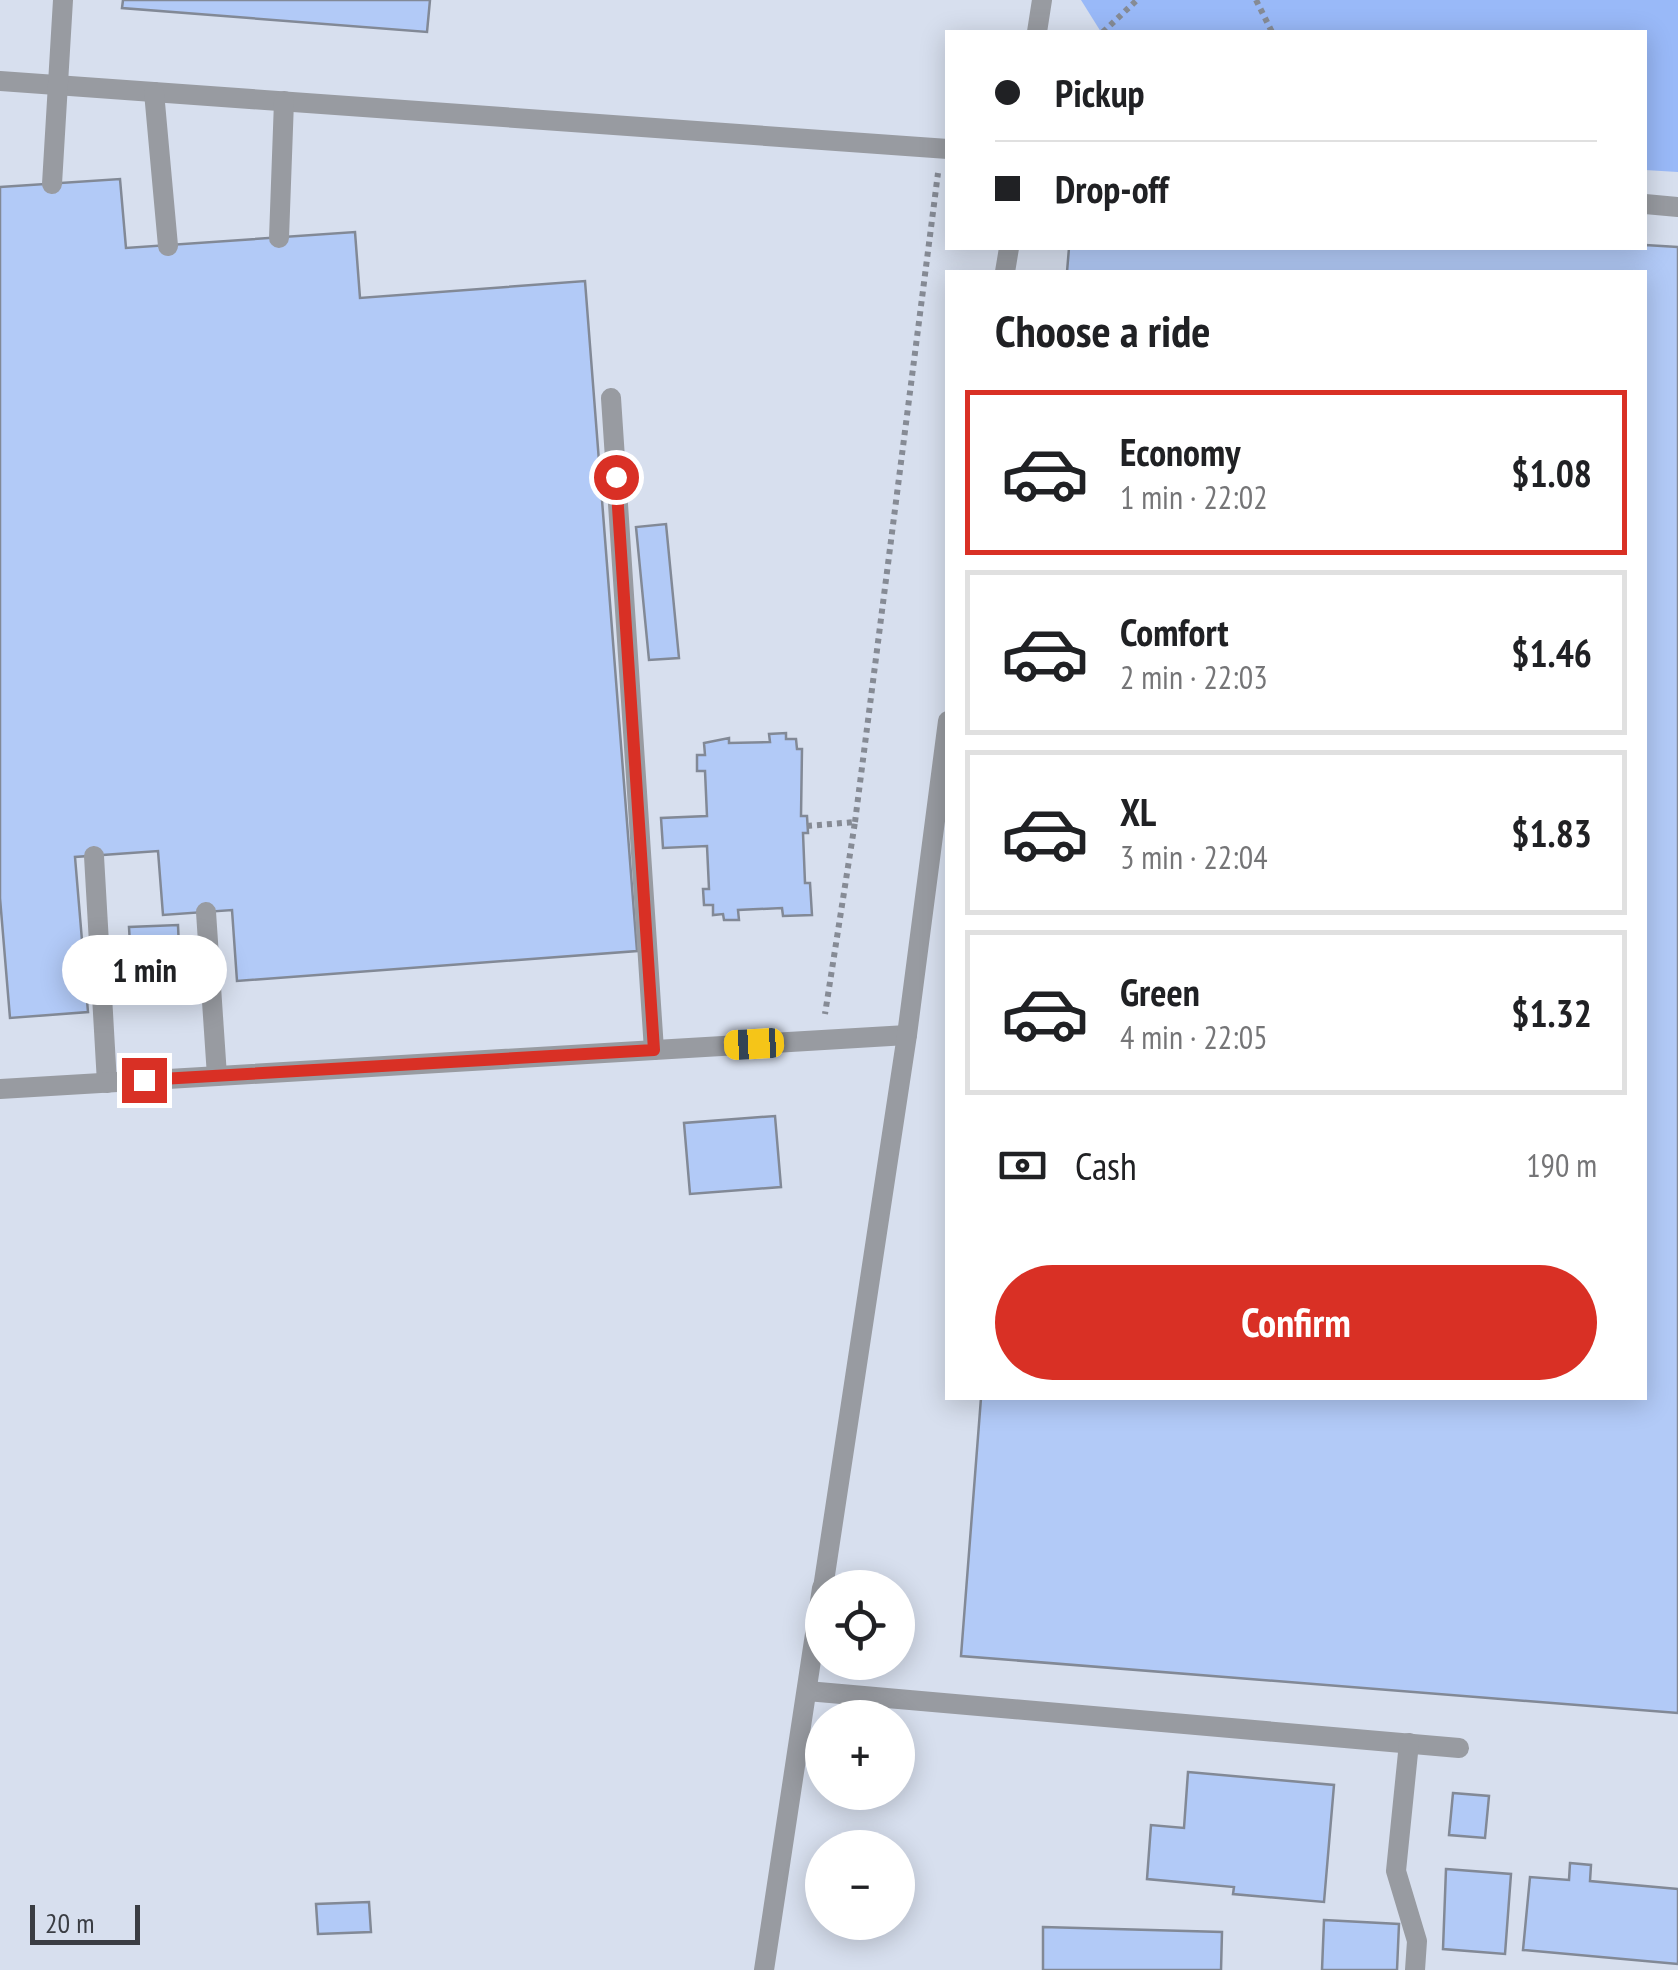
<!DOCTYPE html>
<meta charset="utf-8">
<style>
:root{--surface:#fff;--page:#f6f6f6;--text:#202124;--muted:#757577;--line:#e0e0e0;--accent:#d93025}
body{margin:0;font-family:"PT Sans Narrow",sans-serif;background:var(--page);color:var(--text);height:100vh;display:flex;flex-direction:column;font-size:38px;white-space:nowrap}
*{box-sizing:border-box;margin:0}
p{font-size:32px;color:var(--muted)}
.icon{flex:none;width:55px;height:55px;fill:none;stroke:currentColor;stroke-width:2;stroke-linecap:round;stroke-linejoin:round}
.map{position:relative;flex:1;overflow:hidden}
.details{position:absolute;left:945px;top:270px;width:702px;height:1130px;display:flex;flex-direction:column;background:var(--surface);border-radius:0px;box-shadow:0 5px 25px #0003}
.details>*{flex:none}
.top-card{position:absolute;left:945px;top:30px;width:702px;height:220px;border-radius:0px;box-shadow:0 5px 25px #0003;display:grid;align-content:center;height:220px;padding:0 50px;background:var(--surface)}
.buttons{position:absolute;left:805px;top:1570px;display:grid;gap:20px}
.buttons a{display:grid;place-items:center;width:110px;height:110px;border-radius:50%;background:var(--surface);box-shadow:0 5px 25px #0003;font-size:50px}
.scale{position:absolute;left:30px;bottom:25px;width:110px;box-sizing:border-box;padding-left:10px;border:5px solid #3a3d43;border-top:0;font-size:28px;line-height:35px;white-space:nowrap;color:#3a3d43;-webkit-text-stroke:8px #d7dfee;paint-order:stroke}
.end{position:absolute;width:45px;height:45px;margin:-22px;border:12px solid #d93025;background:#fff;box-shadow:0 0 0 5px #fff}
.from{border-radius:50%}
.bubble{position:absolute;height:70px;border-radius:35px;background:var(--surface);box-shadow:0 5px 25px #0003;font-size:32px;font-weight:700;line-height:70px;text-align:center}
.car{position:absolute;width:30px;height:60px;margin:-30px -15px;border-radius:12px;box-shadow:0 0 8px 2px #0007;background:linear-gradient(#f5c518 24%,#345 0 40%,#f5c518 0 76%,#345 0 86%,#f5c518 0)}
.top-card b{display:flex;align-items:center;gap:35px;height:95px;font-size:38px}
.top-card b+b{border-top:2px solid var(--line)}
.top-card i{width:25px;height:25px;background:var(--text)}
ul{padding:0;list-style:none}
li{display:flex;align-items:center;gap:30px;height:165px;margin:0 20px 15px;padding:0 30px;border:5px solid var(--line);border-radius:0px}
li div{flex:1}
li b{display:block;font-size:38px}
li em{font-style:normal;font-weight:700}
li.active{border-color:var(--accent)}
li>.icon{width:90px;height:90px;stroke-width:1.5}
h2{padding:0 50px;font-size:45px;line-height:120px}
.pay{display:flex;align-items:center;gap:25px;height:110px;padding:0 50px;font-size:38px}
.pay p{margin-inline-start:auto}
.primary-button{display:flex;gap:20px;margin-top:auto;padding:20px 50px}
.primary-button a{flex:1;height:115px;border-radius:60px;background:var(--accent);color:#fff;font-size:40px;font-weight:700;line-height:115px;text-align:center}
.map>svg:first-child{display:block}
.green{fill:#99b9f8}
.building{fill:#b2caf7;stroke:#828996;stroke-width:2.5}
.lines{fill:none;stroke-linecap:round;stroke-linejoin:round}
.path{stroke:#868b95;stroke-width:6;stroke-dasharray:5 5;stroke-linecap:butt}
.service{stroke:#989ba1;stroke-width:20}
.route{stroke:#d93025;stroke-width:12}
</style>
<div class="map">
<svg width="1678" height="1970" viewBox="0 0 1678 1970">
<rect width="100%" height="100%" fill="#d7dfee"/>
<polygon class="green" points="1081,0 1678,0 1678,172 1645,170 1645,32 1101,32"/>
<g class="building">
<polygon points="123,0 430,0 427,32 122,8"/>
<polygon points="120,179 126,248 355,232 360,298 585,281 637,951 237,981 232,910 163,915 158,851 75,857 88,1012 10,1018 0,898 0,187"/>
<polygon points="1645,245 1678,247 1678,1713 961,1656 981,1398 1645,1398 1645,272 1067,272 1069,248"/>
<polygon points="666,524 679,658 649,660 636,527"/>
<polygon points="786,733 786,739 796,739 797,749 802,749 801,816 807,816 808,833 803,833 805,883 810,883 812,915 783,916 782,908 738,910 739,920 724,920 723,914 713,915 713,905 704,905 703,889 709,889 707,846 663,848 661,818 707,816 705,771 697,771 697,755 705,755 704,743 729,738 729,743 770,742 769,734"/>
<polygon points="178,925 181,994 133,996 129,927"/>
<polygon points="775,1116 781,1187 690,1194 684,1123"/>
<polygon points="1188,1772 1334,1785 1324,1902 1233,1894 1234,1887 1147,1879 1151,1825 1184,1828"/>
<polygon points="1453,1793 1489,1796 1485,1838 1449,1835"/>
<polygon points="1570,1863 1591,1865 1590,1881 1678,1889 1678,1964 1523,1950 1530,1877 1569,1880"/>
<polygon points="1446,1869 1511,1874 1505,1954 1443,1949"/>
<polygon points="369,1902 371,1932 318,1934 316,1904"/>
<polygon points="1324,1920 1399,1924 1397,1970 1322,1970"/>
<polygon points="1043,1927 1222,1932 1221,1970 1043,1970"/>
</g>
<g class="lines">
<g class="path">
<polyline points="1256,0 1272,32"/>
<polyline points="1103,32 1137,0"/>
<polyline points="855,822 938,173"/>
<polyline points="807,826 855,822 825,1014"/>
</g>
<g class="service">
<polyline points="1037,32 1042,0"/>
<polyline points="0,81 948,149"/>
<polyline points="154,92 168,246"/>
<polyline points="52,184 63,0"/>
<polyline points="1645,204 1678,207"/>
<polyline points="279,238 284,101"/>
<polyline points="1005,272 1009,248"/>
<polyline points="611,398 654,1050"/>
<polyline points="94,856 107,1083"/>
<polyline points="206,912 217,1076"/>
<polyline points="0,1089 907,1035"/>
<polyline points="823,1588 907,1035 948,721"/>
<polyline points="807,1691 1459,1748"/>
<polyline points="1409,1743 1396,1871 1417,1941 1415,1970"/>
<polyline points="764,1970 822,1588"/>
</g>
</g>
<g class="lines">
<polyline class="route" points="144,1080 654,1050 616,477"/>
</g>
</svg>
<div class="buttons">
<a><svg class="icon" aria-label="locate" viewBox="0 0 24 24"><circle cx="12" cy="12" r="6"/><path d="M12 2v4M12 18v4M2 12h4M18 12h4"/></svg></a>
<a>+</a>
<a>−</a>
</div>
<div class="scale">20 m</div>
<i class="end from" style="left:616px;top:477px"></i>
<i class="end" style="left:144px;top:1080px"></i>
<div class="bubble" style="left:62px;top:935px;width:165px">1 min</div>
<i class="car" style="left:754px;top:1044px;rotate:267deg"></i>
<div class="top-card">
<b><i class="from"></i>Pickup</b>
<b><i></i>Drop-off</b>
</div>
<section class="details">
<h2>Choose a ride</h2>
<ul>
<li class="active"><svg class="icon" aria-label="car" viewBox="0 0 24 24"><path d="M5 17H2v-5l4-1 3-4h7l3 4 3 1v5h-3M9 17h6M6 11h13"/><circle cx="7" cy="17" r="2"/><circle cx="17" cy="17" r="2"/></svg><div><b>Economy</b><p>1 min · 22:02</p></div><em>$1.08</em></li>
<li><svg class="icon" aria-label="car" viewBox="0 0 24 24"><path d="M5 17H2v-5l4-1 3-4h7l3 4 3 1v5h-3M9 17h6M6 11h13"/><circle cx="7" cy="17" r="2"/><circle cx="17" cy="17" r="2"/></svg><div><b>Comfort</b><p>2 min · 22:03</p></div><em>$1.46</em></li>
<li><svg class="icon" aria-label="car" viewBox="0 0 24 24"><path d="M5 17H2v-5l4-1 3-4h7l3 4 3 1v5h-3M9 17h6M6 11h13"/><circle cx="7" cy="17" r="2"/><circle cx="17" cy="17" r="2"/></svg><div><b>XL</b><p>3 min · 22:04</p></div><em>$1.83</em></li>
<li><svg class="icon" aria-label="car" viewBox="0 0 24 24"><path d="M5 17H2v-5l4-1 3-4h7l3 4 3 1v5h-3M9 17h6M6 11h13"/><circle cx="7" cy="17" r="2"/><circle cx="17" cy="17" r="2"/></svg><div><b>Green</b><p>4 min · 22:05</p></div><em>$1.32</em></li>
</ul>
<div class="pay"><svg class="icon" aria-label="cash" viewBox="0 0 24 24"><path d="M3 7h18v10H3z"/><circle cx="12" cy="12" r="2"/></svg>Cash<p>190 m</p></div>
<div class="primary-button"><a>Confirm</a></div>
</section>
</div>
